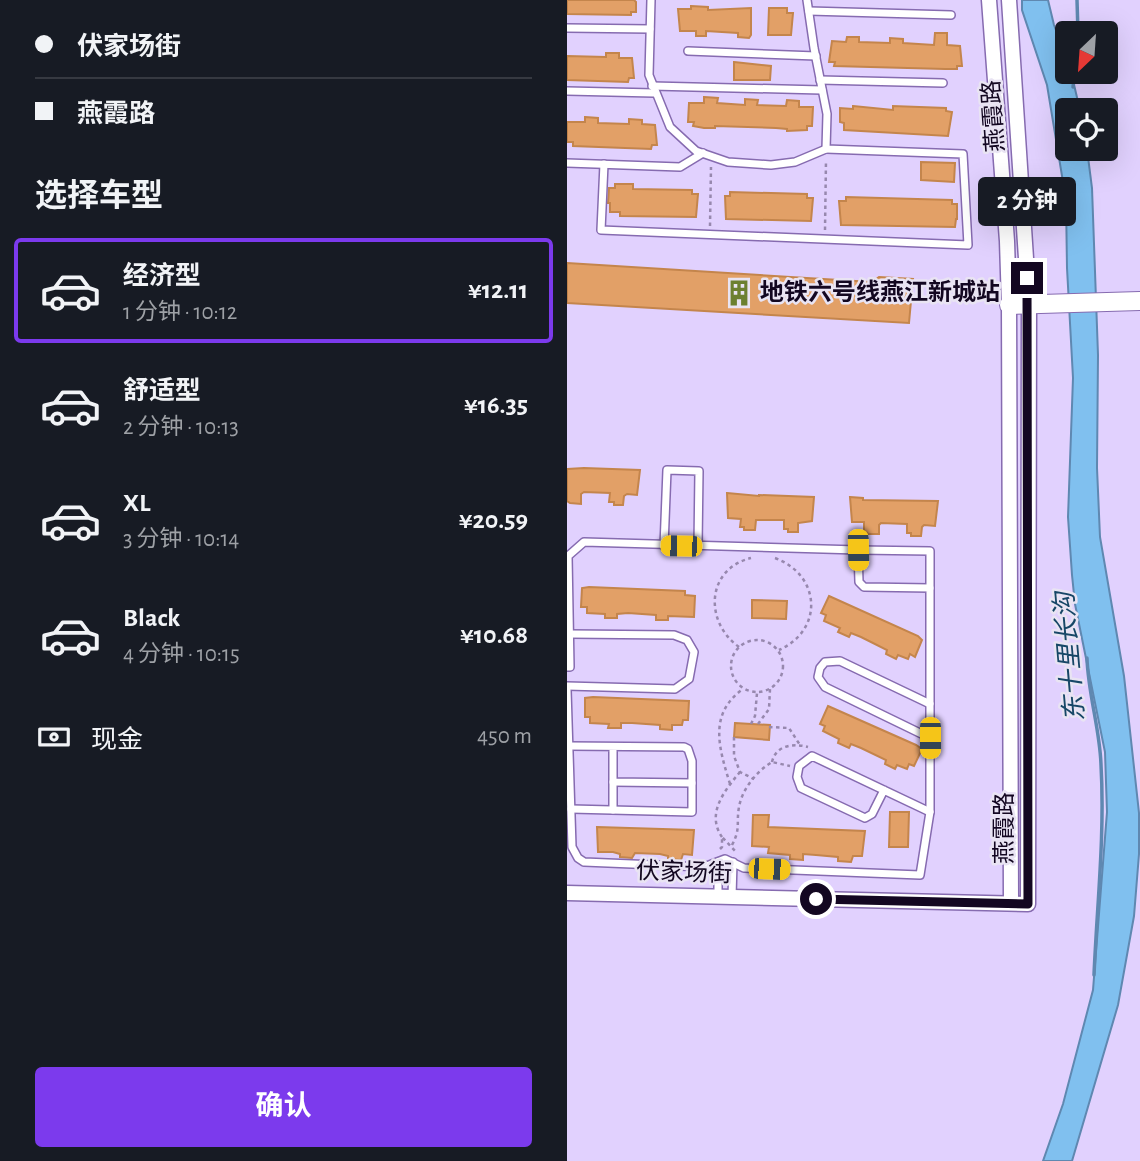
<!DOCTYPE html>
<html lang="zh">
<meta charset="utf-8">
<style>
:root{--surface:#171b24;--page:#242831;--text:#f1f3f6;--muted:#9ea1a6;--line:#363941;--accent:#7c3aed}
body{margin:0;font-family:"Alegreya Sans","Noto Sans SC",sans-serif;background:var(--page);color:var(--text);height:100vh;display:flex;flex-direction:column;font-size:26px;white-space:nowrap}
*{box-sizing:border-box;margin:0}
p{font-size:23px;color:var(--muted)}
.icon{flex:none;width:38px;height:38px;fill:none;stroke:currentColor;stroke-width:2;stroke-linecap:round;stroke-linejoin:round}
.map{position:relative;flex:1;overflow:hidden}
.panel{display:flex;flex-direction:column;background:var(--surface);width:567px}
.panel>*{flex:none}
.guide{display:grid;align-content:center;height:154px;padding:0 35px;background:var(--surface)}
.needle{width:46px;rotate:205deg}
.buttons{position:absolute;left:488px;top:21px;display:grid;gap:14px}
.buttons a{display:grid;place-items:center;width:63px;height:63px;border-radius:7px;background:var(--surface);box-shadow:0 7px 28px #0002;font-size:35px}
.end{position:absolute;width:32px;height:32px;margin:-16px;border:9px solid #130721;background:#fff;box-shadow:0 0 0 4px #fff}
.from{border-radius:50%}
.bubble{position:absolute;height:49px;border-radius:7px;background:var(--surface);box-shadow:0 7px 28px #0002;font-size:23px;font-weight:700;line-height:49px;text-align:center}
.car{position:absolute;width:21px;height:42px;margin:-21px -10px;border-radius:9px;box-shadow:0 0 5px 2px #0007;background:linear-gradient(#f5c518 24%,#345 0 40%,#f5c518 0 76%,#345 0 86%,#f5c518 0)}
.guide b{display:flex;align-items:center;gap:24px;height:66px;font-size:26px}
.guide b+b{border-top:2px solid var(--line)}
.guide i{width:18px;height:18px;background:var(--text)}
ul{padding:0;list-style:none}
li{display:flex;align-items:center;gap:21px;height:105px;margin:0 14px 10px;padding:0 21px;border:4px solid transparent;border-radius:7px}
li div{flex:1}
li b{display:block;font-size:26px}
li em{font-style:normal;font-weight:700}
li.active{border-color:var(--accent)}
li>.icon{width:63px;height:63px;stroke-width:1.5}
h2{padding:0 35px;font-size:32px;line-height:84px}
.pay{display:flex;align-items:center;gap:18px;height:77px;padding:0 35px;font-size:26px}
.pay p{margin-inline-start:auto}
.primary-button{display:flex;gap:14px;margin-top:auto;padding:14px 35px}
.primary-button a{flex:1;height:80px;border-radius:7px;background:var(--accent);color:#fff;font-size:28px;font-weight:700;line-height:80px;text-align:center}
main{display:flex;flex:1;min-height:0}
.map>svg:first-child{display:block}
.water{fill:#80c0ef;stroke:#5f88b1;stroke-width:2}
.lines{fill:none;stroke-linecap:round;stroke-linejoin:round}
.stream{stroke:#5f88b1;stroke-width:3.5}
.building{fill:#e2a067;stroke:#c4854c;stroke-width:2}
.service-casing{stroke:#866bb0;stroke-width:10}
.minor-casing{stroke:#866bb0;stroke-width:17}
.tertiary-casing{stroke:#866bb0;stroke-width:20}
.path{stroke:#9788ae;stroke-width:2.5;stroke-dasharray:3.5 3.5;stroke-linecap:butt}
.service{stroke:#fff;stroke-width:7}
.minor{stroke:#fff;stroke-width:14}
.tertiary{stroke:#fff;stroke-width:18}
.route{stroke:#130721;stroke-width:9}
.labels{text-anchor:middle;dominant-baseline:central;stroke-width:5;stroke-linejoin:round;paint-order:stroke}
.street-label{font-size:24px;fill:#130721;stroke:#e9e4f3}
.poi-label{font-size:24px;font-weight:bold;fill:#130721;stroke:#e9e4f3;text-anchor:start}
.water-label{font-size:26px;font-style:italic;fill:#174767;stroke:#e9e4f3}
</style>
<main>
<section class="panel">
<div class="guide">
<b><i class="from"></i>伏家场街</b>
<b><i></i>燕霞路</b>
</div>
<h2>选择车型</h2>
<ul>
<li class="active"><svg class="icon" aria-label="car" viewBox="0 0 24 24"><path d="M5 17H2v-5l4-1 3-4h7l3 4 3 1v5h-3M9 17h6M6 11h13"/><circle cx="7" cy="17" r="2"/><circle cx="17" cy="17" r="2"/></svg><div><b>经济型</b><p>1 分钟 · 10:12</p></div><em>¥12.11</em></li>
<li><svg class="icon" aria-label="car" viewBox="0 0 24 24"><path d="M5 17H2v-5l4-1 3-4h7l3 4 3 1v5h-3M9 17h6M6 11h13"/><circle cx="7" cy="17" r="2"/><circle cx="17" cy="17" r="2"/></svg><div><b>舒适型</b><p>2 分钟 · 10:13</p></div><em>¥16.35</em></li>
<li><svg class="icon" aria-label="car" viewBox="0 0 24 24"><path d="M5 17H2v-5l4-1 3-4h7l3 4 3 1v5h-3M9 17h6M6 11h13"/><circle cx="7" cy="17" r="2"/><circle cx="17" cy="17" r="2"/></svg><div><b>XL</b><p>3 分钟 · 10:14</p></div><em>¥20.59</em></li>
<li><svg class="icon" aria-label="car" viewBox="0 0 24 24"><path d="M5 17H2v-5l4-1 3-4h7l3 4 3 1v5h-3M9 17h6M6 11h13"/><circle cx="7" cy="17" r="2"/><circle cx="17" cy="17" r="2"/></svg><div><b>Black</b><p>4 分钟 · 10:15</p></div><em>¥10.68</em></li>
</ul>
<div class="pay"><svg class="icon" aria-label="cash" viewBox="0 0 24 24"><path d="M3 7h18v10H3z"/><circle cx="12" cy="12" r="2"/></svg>现金<p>450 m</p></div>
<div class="primary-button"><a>确认</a></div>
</section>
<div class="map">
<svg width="573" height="1161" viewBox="0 0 573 1161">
<rect width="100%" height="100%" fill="#e1d1fe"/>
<polygon class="water" points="455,0 481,0 487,25 500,59 500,72 504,72 513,110 500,110 500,149 520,149 525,188 531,355 530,468 533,537 557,676 572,813 572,854 567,916 551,1005 505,1161 476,1161 496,1104 526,990 540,812 538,752 508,604 505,575 501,517 506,378 500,268 499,200 480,85 455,10"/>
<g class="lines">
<g class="stream">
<polyline points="510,0 511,33"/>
<polyline points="506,87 508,72"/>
<path d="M520 658C521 694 533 729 534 765 538 834 530 905 527 975"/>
</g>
</g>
<g class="building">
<polygon points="0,0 67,0 69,2 69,12 64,12 64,15 0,14"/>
<polygon points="124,6 141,7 141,10 184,8 184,35 182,38 171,37 171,33 139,31 139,36 129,36 129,31 113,31 111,9 124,9"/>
<polygon points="202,8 220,8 220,13 226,13 224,35 201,35"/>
<polygon points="368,33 380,33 380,45 393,46 395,66 390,66 390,69 378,69 267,66 268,62 262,62 265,41 279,42 280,37 292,37 292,42 323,43 323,38 336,39 336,43 367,45"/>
<polygon points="39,53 52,53 52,58 65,58 67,78 62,78 61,82 0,80 0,56 39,57"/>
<polygon points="167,62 204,66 203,80 167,80"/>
<polygon points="137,97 151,98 150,103 178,105 178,99 191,100 190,105 219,106 220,100 232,101 232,107 246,107 245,126 240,126 240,130 220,131 220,129 209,128 148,126 148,128 137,128 126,126 127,122 121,122 122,103 137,103"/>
<polygon points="286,106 326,110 326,106 379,108 379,111 385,112 381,136 277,130 277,123 273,122 273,108 286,109"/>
<polygon points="18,117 31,118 31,123 62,124 62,119 75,120 75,124 88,125 90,145 85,145 84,149 6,146 6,142 0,142 0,122 18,122"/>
<polygon points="354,162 388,163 387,182 354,180"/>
<polygon points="48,184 66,184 66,189 125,190 125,194 131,194 129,217 53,216 53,212 43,212 43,203 41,203 42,188 48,188"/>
<polygon points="163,192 240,194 240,198 246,198 244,221 159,219 158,196 163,196"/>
<polygon points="279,197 385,200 385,204 390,204 390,219 389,219 388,227 274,225 272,201 279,201"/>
<polygon points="0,263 305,282 312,277 346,279 342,323 0,303"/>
<polygon points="17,468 73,470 70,495 60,494 57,496 56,505 47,505 47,502 42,502 43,493 17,492 14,494 14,504 3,503 0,501 0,469"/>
<polygon points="160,493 192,496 192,495 247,497 245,521 231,523 231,532 221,532 221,529 217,529 217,520 189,520 188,530 177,530 177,527 173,527 174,519 161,518"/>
<polygon points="283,497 296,498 296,500 371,501 368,526 357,525 355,527 354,536 344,536 344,533 340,533 340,524 314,523 312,525 312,534 301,534 297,531 297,522 285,522"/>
<polygon points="22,587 118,591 118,595 128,596 127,617 101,616 101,620 89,620 89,615 61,613 50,614 50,618 38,618 38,614 20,613 20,607 14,607 15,588"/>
<polygon points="262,596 351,636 355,640 348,657 343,654 341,659 331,655 329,659 319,654 320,650 294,637 284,633 282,637 271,632 273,628 257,621 259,615 254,613"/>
<polygon points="185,600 220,601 219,619 185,618"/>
<polygon points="26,697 122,701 121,720 116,720 115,725 105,725 105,730 93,729 93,725 65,723 54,723 54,728 41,728 42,724 23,723 23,717 18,717 18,698"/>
<polygon points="261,706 349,745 355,749 347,766 342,764 340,769 330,765 328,769 318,764 319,760 294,748 284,744 282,748 271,743 272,739 256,731 258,726 253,724"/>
<polygon points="168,723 203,725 202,740 167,737"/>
<polygon points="323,812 342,812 341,847 322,847"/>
<polygon points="186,815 202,815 201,827 298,831 295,856 286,856 284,862 271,861 271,857 249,855 236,854 236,860 223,859 223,855 201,853 202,847 185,846"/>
<polygon points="30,827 127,830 125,855 116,854 114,860 101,859 101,856 93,854 68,853 65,858 53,857 53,854 46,852 31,852"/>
</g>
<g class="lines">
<g class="service-casing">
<g id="service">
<polyline points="84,0 82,75 103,127 129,151 161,162 204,165 228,162 259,149"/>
<polyline points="242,11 384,15"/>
<polyline points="0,28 83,29"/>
<polyline points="121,51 249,56"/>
<polyline points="253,80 376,83"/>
<polyline points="85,86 255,90"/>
<polyline points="0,91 87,93"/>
<polyline points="0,163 113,167 136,153"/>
<polyline points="37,164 34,230 401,245 396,154 259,149 260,114 247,48 240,0"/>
<polyline points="97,546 100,470 132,471 131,546"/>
<polyline points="291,550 363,551 363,588"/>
<polyline points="0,667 3,667 1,556 17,542 291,550 292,582 297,587 363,588 363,812 353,875 177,868 158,859 137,867 17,862 11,858 5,847 0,690"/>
<polyline points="0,686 108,689 122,679 127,652 120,640 107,635 3,634"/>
<polyline points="363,704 273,661 258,662 253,668 251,677 258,687 363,738"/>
<polyline points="2,746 117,747 121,749 125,761 125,783 46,782 46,747"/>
<polyline points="46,782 46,810"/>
<polyline points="317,790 305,814 298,818 234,788 230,777 232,766 245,756 363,812"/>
<polyline points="4,809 125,812 125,783"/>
<polyline points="151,862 151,896"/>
<polyline points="165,897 166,862"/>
</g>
</g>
<g class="minor-casing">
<g id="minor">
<polyline points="422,0 440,241 442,305 444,903"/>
<polyline points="0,893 461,904 462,304 442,0"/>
</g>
</g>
<g class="tertiary-casing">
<polyline id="tertiary" points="442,305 573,301"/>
</g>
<g class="path">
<polyline points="143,226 144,167"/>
<polyline points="258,230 259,160"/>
<path d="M208 558C254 575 257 630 212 650"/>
<circle cx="190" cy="666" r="26"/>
<path d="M172 647C137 622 139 569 184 558"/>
<polyline points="184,724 188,716 190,693"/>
<polyline points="191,724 202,709 203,689"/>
<polyline points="202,727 222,728 233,745"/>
<polyline points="167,737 167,756 173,772 187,779"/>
<path d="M205 762C209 745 226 743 241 747"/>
<path d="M163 784C152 748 141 714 176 689"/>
<path d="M155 837C139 814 157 791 173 772"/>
<path d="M165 845C174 828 169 824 172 807 175 789 190 771 205 762L223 766"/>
<polyline points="153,849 155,847 155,837 170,853"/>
</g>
<use href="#service" class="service"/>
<use href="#minor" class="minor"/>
<use href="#tertiary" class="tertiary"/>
</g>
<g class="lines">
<polyline class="route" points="249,899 461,904 460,278"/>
</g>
<defs>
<g id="building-bare" transform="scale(2.1)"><path d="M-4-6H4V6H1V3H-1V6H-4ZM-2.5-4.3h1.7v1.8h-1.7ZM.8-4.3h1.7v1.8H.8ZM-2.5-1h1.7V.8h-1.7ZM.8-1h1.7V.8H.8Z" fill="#6c8030" stroke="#e9e4f3" stroke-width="2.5" paint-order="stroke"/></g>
</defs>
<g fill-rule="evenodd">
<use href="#building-bare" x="172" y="293"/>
</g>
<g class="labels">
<g class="street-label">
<text transform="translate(427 116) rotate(-94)">燕霞路</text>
<text transform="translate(438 828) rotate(-90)">燕霞路</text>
<text transform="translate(117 873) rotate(2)">伏家场街</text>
</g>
<g class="poi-label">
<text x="193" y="293">地铁六号线燕江新城站</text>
</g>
<g class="water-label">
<text transform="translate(503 657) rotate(-95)">东十里长沟</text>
</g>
</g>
</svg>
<div class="buttons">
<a><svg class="needle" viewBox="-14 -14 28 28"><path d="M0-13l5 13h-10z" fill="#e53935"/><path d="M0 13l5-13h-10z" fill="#9ea1a6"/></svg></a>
<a><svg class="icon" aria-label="locate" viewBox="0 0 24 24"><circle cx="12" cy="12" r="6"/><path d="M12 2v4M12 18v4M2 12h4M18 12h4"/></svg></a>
</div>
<i class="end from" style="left:249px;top:899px"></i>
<i class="end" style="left:460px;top:278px"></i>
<div class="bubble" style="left:411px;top:177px;width:98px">2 分钟</div>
<i class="car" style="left:114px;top:546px;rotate:271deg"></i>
<i class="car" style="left:291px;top:550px;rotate:179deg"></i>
<i class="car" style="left:363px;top:738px;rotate:180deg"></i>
<i class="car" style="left:202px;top:869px;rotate:92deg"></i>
</div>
</main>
